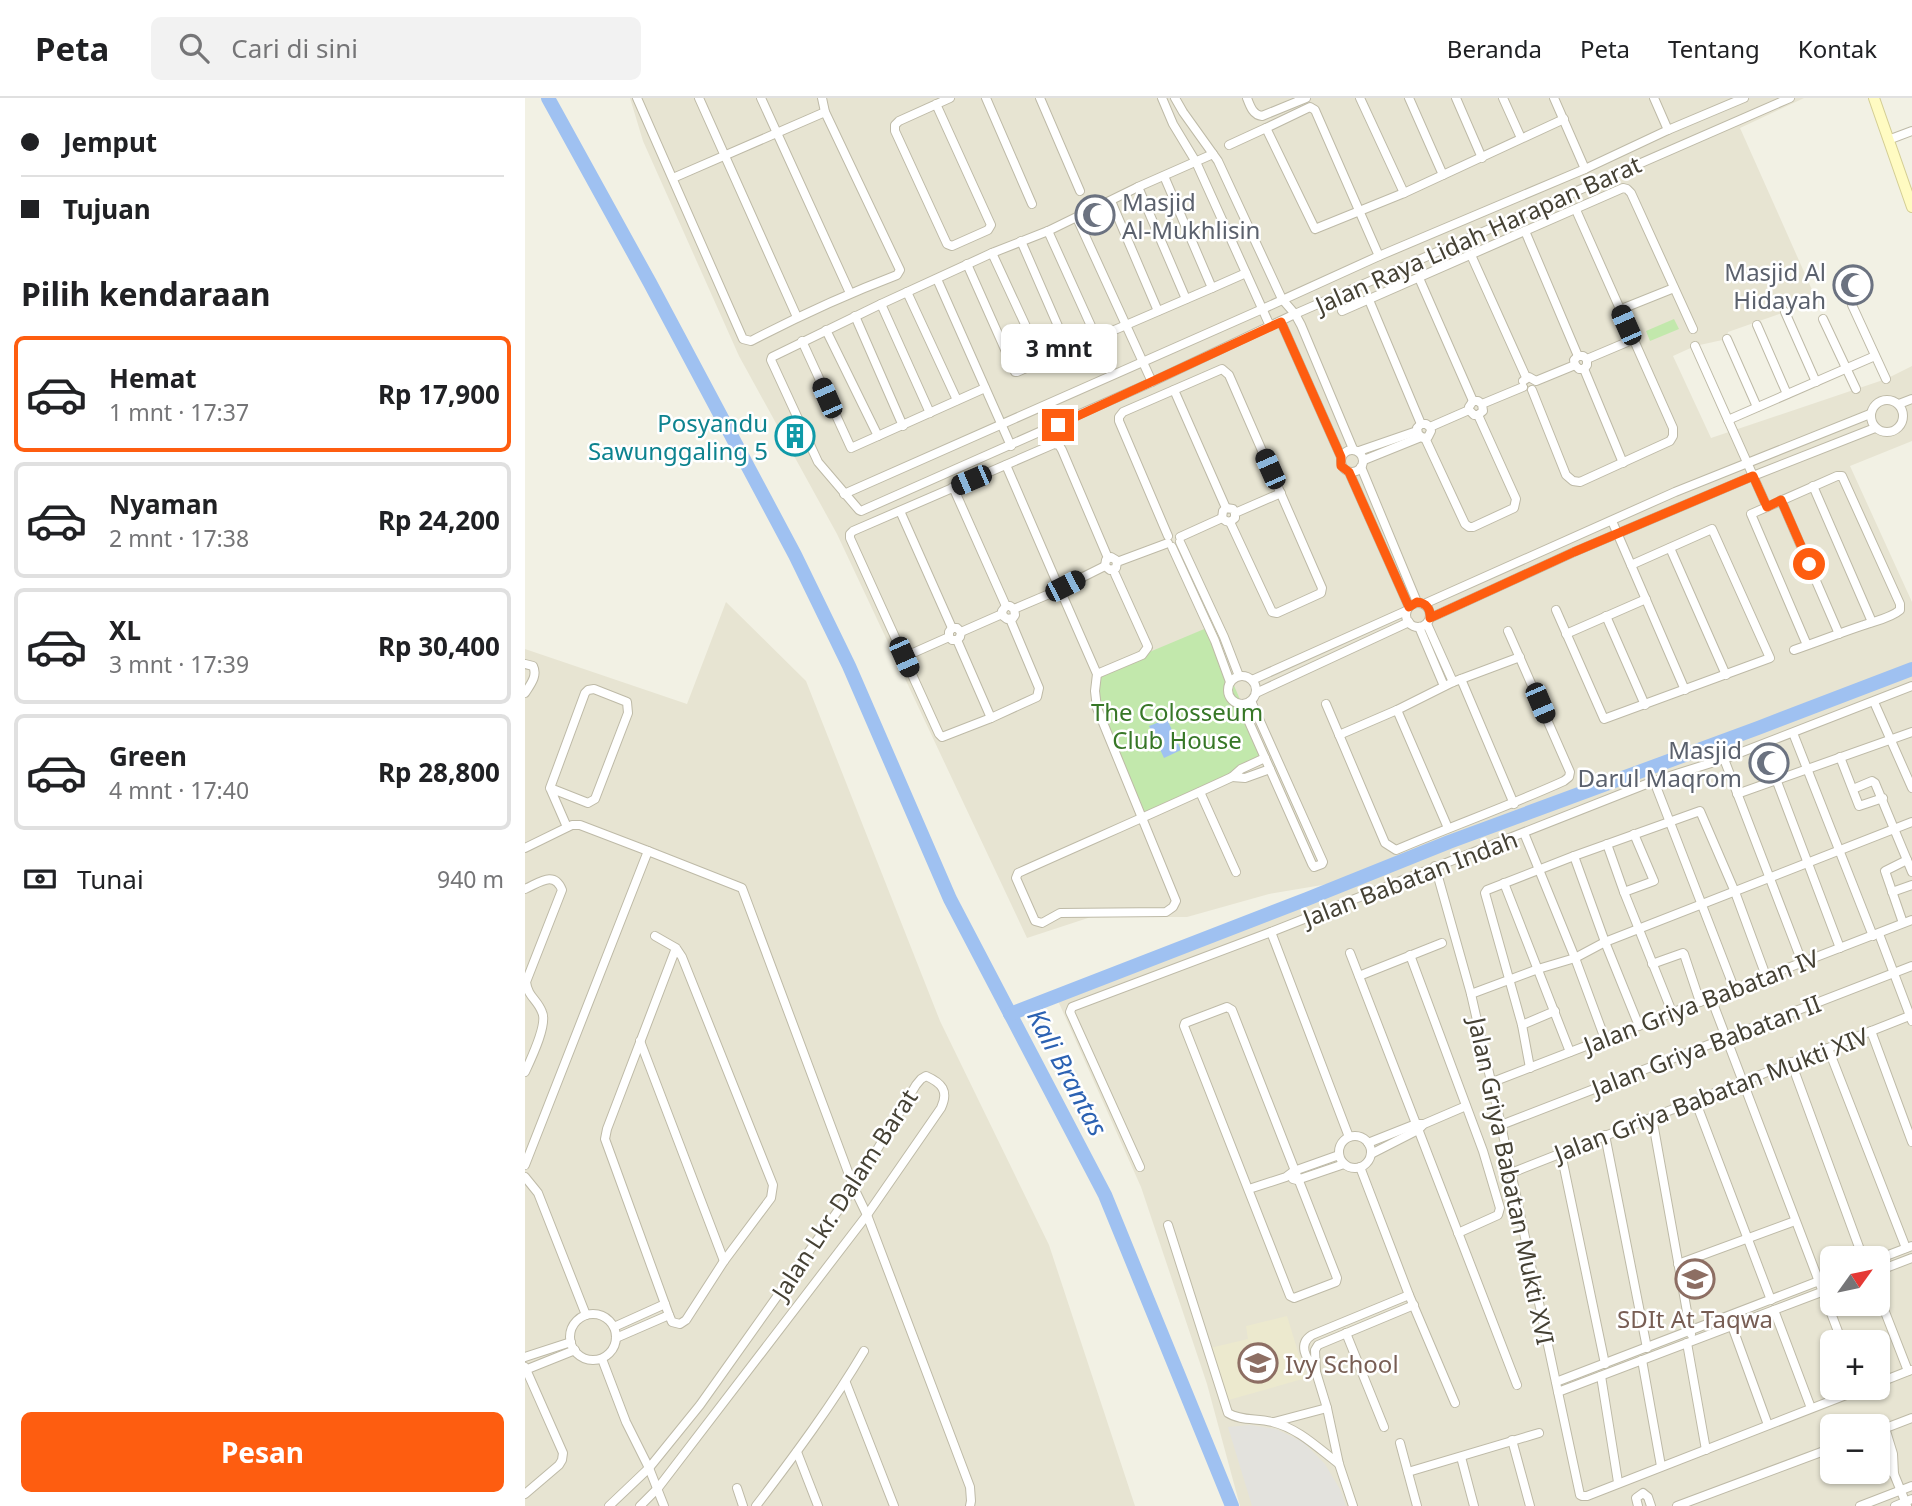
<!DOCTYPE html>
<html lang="id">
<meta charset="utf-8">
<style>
:root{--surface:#fff;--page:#f2f2f2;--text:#202124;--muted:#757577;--line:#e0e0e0;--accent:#fe5d10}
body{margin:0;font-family:"Noto Sans",sans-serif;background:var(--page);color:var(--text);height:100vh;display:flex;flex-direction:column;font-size:26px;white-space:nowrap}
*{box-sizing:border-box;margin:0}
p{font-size:23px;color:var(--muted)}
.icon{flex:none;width:38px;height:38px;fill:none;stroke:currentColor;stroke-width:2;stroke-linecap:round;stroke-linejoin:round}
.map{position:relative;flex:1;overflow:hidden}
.drawer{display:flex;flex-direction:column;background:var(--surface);width:525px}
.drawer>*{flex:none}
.guide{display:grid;align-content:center;height:154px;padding:0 21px;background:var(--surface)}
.needle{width:46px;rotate:57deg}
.fabs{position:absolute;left:1295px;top:1148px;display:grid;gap:14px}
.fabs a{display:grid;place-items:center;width:70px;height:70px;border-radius:10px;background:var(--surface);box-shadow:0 2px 5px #0004;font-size:35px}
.end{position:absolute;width:32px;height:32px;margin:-16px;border:9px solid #fe5d10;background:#fff;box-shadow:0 0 0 4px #fff}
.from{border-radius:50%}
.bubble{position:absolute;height:49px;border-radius:10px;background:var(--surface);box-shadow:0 2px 5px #0004;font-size:23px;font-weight:700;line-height:49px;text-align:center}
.car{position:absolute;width:21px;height:42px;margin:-21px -10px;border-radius:9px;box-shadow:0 0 5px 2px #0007;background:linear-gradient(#222 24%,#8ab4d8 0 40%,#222 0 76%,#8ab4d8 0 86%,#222 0)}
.guide b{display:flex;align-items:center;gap:24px;height:66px;font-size:26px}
.guide b+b{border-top:2px solid var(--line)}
.guide i{width:18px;height:18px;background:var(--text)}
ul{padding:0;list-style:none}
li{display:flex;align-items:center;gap:21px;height:116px;margin:0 14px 10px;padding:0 7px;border:4px solid var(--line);border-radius:10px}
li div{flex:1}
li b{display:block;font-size:26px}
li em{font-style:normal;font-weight:700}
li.on{border-color:var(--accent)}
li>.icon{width:63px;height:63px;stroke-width:1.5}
h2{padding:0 21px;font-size:32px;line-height:84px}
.pay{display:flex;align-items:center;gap:18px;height:77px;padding:0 21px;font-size:26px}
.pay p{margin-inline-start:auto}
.primary-button{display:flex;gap:14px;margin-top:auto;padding:14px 21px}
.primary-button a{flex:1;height:80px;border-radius:10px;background:var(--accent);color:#fff;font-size:28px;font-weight:700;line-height:80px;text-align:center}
header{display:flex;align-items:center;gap:42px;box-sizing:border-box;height:98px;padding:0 35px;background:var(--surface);border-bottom:2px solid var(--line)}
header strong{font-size:33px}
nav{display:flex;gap:38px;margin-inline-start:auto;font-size:24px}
.search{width:490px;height:63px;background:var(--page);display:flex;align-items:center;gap:18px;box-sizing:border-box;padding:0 24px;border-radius:10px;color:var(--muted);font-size:26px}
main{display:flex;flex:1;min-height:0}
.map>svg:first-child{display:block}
.residential{fill:#e7e4d2;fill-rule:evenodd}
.education{fill:#ece9ce}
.green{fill:#c2e8ac}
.parking{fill:#e3e2dd}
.water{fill:#9fc1f1}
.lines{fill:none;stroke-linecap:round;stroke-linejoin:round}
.river{stroke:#9fc1f1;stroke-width:14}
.minor-casing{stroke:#bebaa7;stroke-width:10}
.secondary-casing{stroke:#d4ce93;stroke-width:12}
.minor{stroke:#fff;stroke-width:8}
.secondary{stroke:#fffbc2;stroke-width:10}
.route{stroke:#fe5d10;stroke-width:9}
.labels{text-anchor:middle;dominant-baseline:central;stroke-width:5;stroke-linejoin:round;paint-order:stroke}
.worship-label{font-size:24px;fill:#5b616d;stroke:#fff;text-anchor:end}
.street-label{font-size:24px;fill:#454134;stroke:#fff}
.culture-label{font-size:24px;fill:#0d838f;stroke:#fff;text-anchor:end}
.park-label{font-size:24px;fill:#377727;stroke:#fff}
.education-label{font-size:24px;fill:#785e54;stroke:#fff}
.water-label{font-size:26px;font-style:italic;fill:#2c62b2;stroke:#fff}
</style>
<header>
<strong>Peta</strong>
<div class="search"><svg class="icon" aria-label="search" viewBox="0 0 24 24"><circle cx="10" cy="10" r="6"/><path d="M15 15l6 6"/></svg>Cari di sini</div>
<nav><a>Beranda</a><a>Peta</a><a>Tentang</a><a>Kontak</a></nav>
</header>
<main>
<section class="drawer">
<div class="guide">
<b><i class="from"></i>Jemput</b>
<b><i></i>Tujuan</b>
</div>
<h2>Pilih kendaraan</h2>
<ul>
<li class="on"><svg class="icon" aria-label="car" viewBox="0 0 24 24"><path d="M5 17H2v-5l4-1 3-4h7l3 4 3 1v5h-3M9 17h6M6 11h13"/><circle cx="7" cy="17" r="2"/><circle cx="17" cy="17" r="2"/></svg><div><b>Hemat</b><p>1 mnt · 17:37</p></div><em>Rp 17,900</em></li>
<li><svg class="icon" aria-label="car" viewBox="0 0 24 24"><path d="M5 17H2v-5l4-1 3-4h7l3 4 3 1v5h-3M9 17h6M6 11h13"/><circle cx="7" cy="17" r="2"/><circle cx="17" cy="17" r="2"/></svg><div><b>Nyaman</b><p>2 mnt · 17:38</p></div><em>Rp 24,200</em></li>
<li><svg class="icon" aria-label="car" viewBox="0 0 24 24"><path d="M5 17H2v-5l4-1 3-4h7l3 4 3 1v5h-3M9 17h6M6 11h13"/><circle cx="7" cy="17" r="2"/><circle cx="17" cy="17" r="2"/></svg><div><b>XL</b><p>3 mnt · 17:39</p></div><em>Rp 30,400</em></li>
<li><svg class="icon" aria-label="car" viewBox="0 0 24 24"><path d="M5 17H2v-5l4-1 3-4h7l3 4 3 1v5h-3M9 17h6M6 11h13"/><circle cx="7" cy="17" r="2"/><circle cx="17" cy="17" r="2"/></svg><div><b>Green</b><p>4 mnt · 17:40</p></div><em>Rp 28,800</em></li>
</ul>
<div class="pay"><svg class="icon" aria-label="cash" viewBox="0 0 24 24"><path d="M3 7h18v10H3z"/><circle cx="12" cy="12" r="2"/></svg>Tunai<p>940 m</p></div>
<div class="primary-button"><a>Pesan</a></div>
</section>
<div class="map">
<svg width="1387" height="1408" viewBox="0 0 1387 1408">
<rect width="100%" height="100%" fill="#f2f1e4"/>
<g class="residential">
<path d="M105 0H1279L1215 30 1288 194 1260 214 1203 234 1202 241 1170 248 1148 258 1186 340 1361 281 1387 268V343L1325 368 1387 504V1408H715L682 1286 616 1089 530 896 833 781 744 796 662 819H566L502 840 312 436 214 258 118 43ZM1307 1160H1353V1206H1307ZM1307 1244H1353V1290H1307ZM1307 1328H1353V1374H1307Z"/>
<polygon points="201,504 281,583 415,923 524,1147 610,1408 0,1408 0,551 162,606"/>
</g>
<polygon class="education" points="762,1218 781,1280 700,1303 685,1250 723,1241 721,1228"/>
<g class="green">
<polygon points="1149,221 1154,231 1125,243 1121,233"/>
<polygon points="684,529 740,660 616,719 570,593 572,576"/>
</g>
<polygon class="parking" points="725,1327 751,1331 778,1344 800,1366 816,1393 821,1408 727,1408 703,1329"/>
<polygon class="water" points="642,621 656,652 639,660 624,628"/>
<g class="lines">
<g class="river">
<polyline points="23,0 125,185 270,457 324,568 425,801 580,1097 707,1408"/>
<polyline points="485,916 782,801 924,744 1233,630 1387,571"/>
</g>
<g class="minor-casing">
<g id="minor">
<path d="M112 0 218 241 226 243C274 218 322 196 372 177L375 172 300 14 297 0"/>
<polyline points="174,0 272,219"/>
<polyline points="236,0 325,195"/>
<polyline points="461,0 507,106"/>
<polyline points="515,0 555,93"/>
<polyline points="637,0 648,26 671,64 745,228"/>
<polyline points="650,0 658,14 693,63 757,201 770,216 776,227 828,351"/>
<path d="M722 0C725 8 728 17 737 18L781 0"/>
<polyline points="835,0 879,95"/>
<polyline points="884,0 918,77"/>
<polyline points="931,0 957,60"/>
<polyline points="978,0 996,40"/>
<polyline points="1029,0 1060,71"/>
<polyline points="1129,0 1143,32"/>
<polyline points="411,6 466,127 463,132 427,148 422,146 370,33 370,27 374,23 425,0"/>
<polyline points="741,30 785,9 790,12 854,158"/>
<polyline points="1363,42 1387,33"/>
<polyline points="704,47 741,30 790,131 879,95 1039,21"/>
<polyline points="688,56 613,89 523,133 467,155 356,206 247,259 246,262 293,364 334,412 336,413 627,284 770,216 1265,0"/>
<polyline points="148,80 300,14"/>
<polyline points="613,89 661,201"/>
<polyline points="586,103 633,213"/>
<polyline points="552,120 627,284"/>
<polyline points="523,133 571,239"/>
<polyline points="1000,133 1053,258"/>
<polyline points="496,143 543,251"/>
<polyline points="467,155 517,263"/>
<polyline points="946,157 1001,279"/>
<polyline points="442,166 490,274 492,274 687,190 639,78"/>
<polyline points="894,180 948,303"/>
<polyline points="412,181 486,348"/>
<polyline points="687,190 721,175"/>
<polyline points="382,194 432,302"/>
<polyline points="844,202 896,326"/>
<polyline points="356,206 405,315"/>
<polyline points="1327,207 1361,281"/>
<polyline points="1094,212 1149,190"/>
<polyline points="817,213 1098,90 1102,91 1106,95 1168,231"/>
<polyline points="1260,214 1291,284"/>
<polyline points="330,218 378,328"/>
<polyline points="1298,221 1331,291"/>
<polyline points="756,224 816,359"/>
<polyline points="1232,227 1262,296"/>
<polyline points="301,232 353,338"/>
<polyline points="1202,241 1232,309"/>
<polyline points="277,243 326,350 460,290"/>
<polyline points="1170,248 1242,409"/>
<polyline points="1062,261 1062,267 1059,271 1054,271 1050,267 1049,262 1053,258 1058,258 1062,261 1107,242"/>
<polyline points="1059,271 1098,365"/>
<polyline points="998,283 1004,279 1011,283 1050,267"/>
<polyline points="649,292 701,410"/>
<polyline points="1007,292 1041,377 1048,383 1055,384 1145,343 1148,338 1148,330 1051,112"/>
<circle cx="1362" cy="318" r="16"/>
<polyline points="957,306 958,313 953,317 949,317 944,312 944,309 948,303 953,303 957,306 998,289"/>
<polyline points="1374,306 1387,301"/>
<polyline points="1203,322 1350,258"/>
<polyline points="905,329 906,333 903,339 898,340 893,336 892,330 896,326 901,326 905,329 944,312"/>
<polyline points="900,340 940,426 944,429 948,429 989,410 991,401 953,317"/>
<circle cx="827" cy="363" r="11"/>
<polyline points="834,353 892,333"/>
<polyline points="839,362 896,339"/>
<polyline points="481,367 532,485"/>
<polyline points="836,369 892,504"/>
<polyline points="824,374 884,509"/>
<polyline points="1288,388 1347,524"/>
<polyline points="428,389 481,508"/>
<polyline points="319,396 733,213 854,158 1060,71 1143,32 1219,0"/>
<polyline points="1256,402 1314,536"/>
<polyline points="375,413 427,530"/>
<polyline points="710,415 708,411 701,410 698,413 697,420 701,423 705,424 710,420 710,415 756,395"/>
<polyline points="1087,423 1160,592"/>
<polyline points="643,438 594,323 594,319 598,314 697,271 704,277 797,490 796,495 752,515 747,514 705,424"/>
<polyline points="655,439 697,420"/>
<polyline points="655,444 699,539 714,578"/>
<polyline points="647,449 690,543 705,584"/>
<polyline points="1145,450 1201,577"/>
<polyline points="592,464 591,462 586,459 581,462 580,468 585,472 591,470 592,464 643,445"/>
<path d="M537 496 572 576 570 593 572 610 651 803 648 809 641 814 535 815 517 825 510 823 491 780 493 775C564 743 636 712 707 679"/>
<polyline points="535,497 539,495 540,488 580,468"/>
<circle cx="893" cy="517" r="12"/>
<polyline points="899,506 1150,394 1345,316"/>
<polyline points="489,511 490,517 488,520 482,521 478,518 477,513 481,508 485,508 489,511 529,494"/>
<polyline points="1031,512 1079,621 1245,560 1187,431 1106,467"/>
<polyline points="1081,518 1120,607"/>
<polyline points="905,520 1049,454 1228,378 1350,330"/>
<polyline points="485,521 514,590 512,599 466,620 417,639 414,636 325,440 325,436 328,433 529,346 534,347 537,352 583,460"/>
<polyline points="902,526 928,584"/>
<polyline points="894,529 919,588"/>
<polyline points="436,534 432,530 427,530 424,534 424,539 427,542 432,542 435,539 436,534 477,516"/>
<polyline points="1041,536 1121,501"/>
<polyline points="432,542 466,620"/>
<path d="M1269 552C1292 544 1315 535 1339 527 1350 523 1366 520 1375 512V506L1317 378H1312L1226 416 1282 547"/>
<polyline points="379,559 424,539"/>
<path d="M0 566 8 568C13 578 5 587 0 595"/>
<polyline points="572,576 617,557 623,549 590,476"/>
<circle cx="717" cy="592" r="14"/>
<polyline points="936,581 989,706"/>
<polyline points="727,582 881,513"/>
<polyline points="731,595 884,524"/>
<polyline points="1349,604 1387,690"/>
<polyline points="716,606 787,766 789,769 797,766 798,764 726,603"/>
<path d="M801 606 860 745 871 752C927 728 984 708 1039 683L1044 679 1045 674 983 533"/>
<polyline points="872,612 923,730"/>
<polyline points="1268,635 1348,838"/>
<polyline points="814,637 872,612 928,584 995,559"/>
<polyline points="1315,659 1334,708 1358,700"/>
<polyline points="740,660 716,671 707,679 720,680 745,671"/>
<polyline points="1199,661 1277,864"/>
<polyline points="1251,681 1315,850"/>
<polyline points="1129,683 1209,890"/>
<polyline points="25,690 63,705 70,701 103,615 102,604 69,591 63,592 60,595 25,690 42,729"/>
<polyline points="1328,691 1347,683 1350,685 1387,774"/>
<polyline points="675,694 711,774"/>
<polyline points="1212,696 1387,634"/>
<polyline points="999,735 1050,860 1080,941"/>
<polyline points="1082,746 1099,794 1147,914"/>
<polyline points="0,750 47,727 55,727 123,753"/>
<polyline points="1049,758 1080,844 1114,928"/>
<polyline points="910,768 946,896 976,1027 1055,1397 1057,1398 1062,1398 1339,1290"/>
<polyline points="979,785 1045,954"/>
<path d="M0 791C14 785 29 772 37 792L1 884C3 899 12 901 17 914 23 926 6 961 0 974"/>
<polyline points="1099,794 1129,783 1109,736"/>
<polyline points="1367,794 1387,787"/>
<polyline points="1378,825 1360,773 1382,762"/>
<polyline points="746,834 824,1039"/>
<polyline points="1354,836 1387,923"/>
<polyline points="130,838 151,850 157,859 248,1087 246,1100 199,1163 161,1222 155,1226 147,1224 144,1217 80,1041 82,1031 151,850"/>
<polyline points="825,855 992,1287"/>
<polyline points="885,857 958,1053 975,1110 973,1117 933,1135"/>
<polyline points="1127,866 1158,855 1159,856 1175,904"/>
<polyline points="834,878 917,845"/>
<polyline points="946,896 1013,871 1050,860 1080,844 1387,724"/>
<polyline points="1186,900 1317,1244"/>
<polygon points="702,909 707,912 812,1180 811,1184 769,1200 765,1198 659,928 660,925"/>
<polyline points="997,927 1030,913"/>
<polyline points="1346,933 1387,1044"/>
<polyline points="115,943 199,1163"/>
<polyline points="1303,950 1381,1150"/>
<polyline points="1266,964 1338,1160"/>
<polyline points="1005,970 997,927 960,795 962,792 1049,758 1175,713 1210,794 1241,878"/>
<polyline points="965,985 1387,822"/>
<polyline points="1170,1002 1246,1202"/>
<polyline points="1127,1019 1166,1236"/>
<polyline points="976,1027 1387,868"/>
<polyline points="1080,1037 1122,1250"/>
<circle cx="830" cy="1054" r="16"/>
<polyline points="843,1045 891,1026 899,1026 941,1008"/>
<polyline points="1036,1055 1080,1266"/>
<polyline points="846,1056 893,1032 897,1028"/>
<polyline points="0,1067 123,753 217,790 329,1090 342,1117 445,1389 446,1403 445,1408"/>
<polyline points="615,1069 545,914 547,909 746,834 1129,683 1199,661 1387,588"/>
<polyline points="835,1069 884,1197 930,1305"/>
<polyline points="986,1075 1387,917"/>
<polyline points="0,1079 13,1095 61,1217"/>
<polyline points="768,1081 772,1082 819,1066"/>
<polyline points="724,1091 761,1079 769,1073 814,1057"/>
<path d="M643 1127 703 1315C715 1323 733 1320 747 1324 773 1330 794 1351 814 1366"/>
<polyline points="1353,1161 1387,1148"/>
<polyline points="1153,1166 1270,1123"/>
<polyline points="1353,1173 1387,1160"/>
<polyline points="1353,1196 1383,1273"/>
<path d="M884 1197 787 1237C771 1247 783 1262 791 1274L790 1252 793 1247 889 1207"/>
<polyline points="1249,1212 1286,1310"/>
<circle cx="68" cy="1239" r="23"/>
<polyline points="1207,1228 1243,1327"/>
<polyline points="89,1229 140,1206"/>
<polyline points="821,1235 859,1329"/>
<polyline points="91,1240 144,1217"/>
<polyline points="1162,1245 1181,1352"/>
<polyline points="0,1259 46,1244"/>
<polyline points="77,1261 101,1324 124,1370 139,1408"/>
<polyline points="1117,1262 1136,1368"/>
<polyline points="0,1269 38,1355 37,1362 34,1367 0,1396"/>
<polyline points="0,1272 50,1252"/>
<polyline points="791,1274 802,1310 814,1366 828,1408"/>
<polyline points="1076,1278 1093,1384"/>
<polyline points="1031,1284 1307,1178"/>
<polyline points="321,1285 369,1408"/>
<polyline points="1353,1285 1386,1272"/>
<polyline points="1033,1294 1307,1190"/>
<polyline points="749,1324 802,1310"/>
<polyline points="1360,1330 1368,1356 1369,1376 1382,1408"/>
<polyline points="1353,1333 1387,1320"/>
<polyline points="987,1342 1005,1408"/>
<polyline points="875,1345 892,1408"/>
<polyline points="1353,1353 1357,1365 1369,1376"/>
<polyline points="272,1354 293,1408"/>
<polyline points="936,1359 949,1408"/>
<polyline points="883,1374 1014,1335"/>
<polyline points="212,1390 218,1408"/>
<path d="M84 1408 124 1370 175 1307 329 1090 391 987 396 981 401 978C417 985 424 993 416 1010L342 1117 133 1390 115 1408"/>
<path d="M231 1408C269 1358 307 1307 339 1253"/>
<polyline points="1113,1408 1111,1400 1118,1395 1123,1399 1126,1408"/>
<polyline points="1152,1408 1307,1350"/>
<polyline points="1335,1408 1387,1388"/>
<polyline points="1370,1408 1387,1401"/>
</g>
</g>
<g class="secondary-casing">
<polyline id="secondary" points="1349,0 1387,109"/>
</g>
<use href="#minor" class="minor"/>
<use href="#secondary" class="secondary"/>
</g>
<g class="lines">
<path class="route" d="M533 327 756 224 816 359V368L824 374 884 509 892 504C901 505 906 511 905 520L1049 454 1228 378 1242 409 1256 402 1284 466"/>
</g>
<defs>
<g id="mosque-ring" transform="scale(2.0125)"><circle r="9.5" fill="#fff" stroke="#6b7280" stroke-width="1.5"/><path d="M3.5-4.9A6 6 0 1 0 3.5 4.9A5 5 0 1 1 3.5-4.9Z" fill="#6b7280"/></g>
<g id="building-ring" transform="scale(2.0125)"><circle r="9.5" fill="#fff" stroke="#0f9aa8" stroke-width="1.5"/><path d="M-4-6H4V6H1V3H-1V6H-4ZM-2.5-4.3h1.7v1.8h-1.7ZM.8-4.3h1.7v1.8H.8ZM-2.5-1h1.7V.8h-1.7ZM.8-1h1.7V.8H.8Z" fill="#0f9aa8"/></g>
<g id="school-ring" transform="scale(2.0125)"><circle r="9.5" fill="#fff" stroke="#8d6e63" stroke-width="1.5"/><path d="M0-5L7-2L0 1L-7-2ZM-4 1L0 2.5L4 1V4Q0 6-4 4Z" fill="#8d6e63"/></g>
</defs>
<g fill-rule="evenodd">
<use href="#mosque-ring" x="570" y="117"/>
<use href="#mosque-ring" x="1328" y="187"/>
<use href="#building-ring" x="270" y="338"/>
<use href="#mosque-ring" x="1244" y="665"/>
<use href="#school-ring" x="1170" y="1181"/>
<use href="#school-ring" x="733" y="1265"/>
</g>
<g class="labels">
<g class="worship-label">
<text x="597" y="103" text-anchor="start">Masjid<tspan x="597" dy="28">Al-Mukhlisin</tspan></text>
<text x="1301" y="173">Masjid Al<tspan x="1301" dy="28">Hidayah</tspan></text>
<text x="1217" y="651">Masjid<tspan x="1217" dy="28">Darul Maqrom</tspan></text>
</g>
<g class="street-label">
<text transform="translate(953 136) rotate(-24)">Jalan Raya Lidah Harapan Barat</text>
<text transform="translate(885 780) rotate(-21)">Jalan Babatan Indah</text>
<text transform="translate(1176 903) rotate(-21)">Jalan Griya Babatan IV</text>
<text transform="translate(1181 947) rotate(-21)">Jalan Griya Babatan II</text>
<text transform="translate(1186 996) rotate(-21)">Jalan Griya Babatan Mukti XIV</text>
<text transform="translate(987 1083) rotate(78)">Jalan Griya Babatan Mukti XVI</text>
<text transform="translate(319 1096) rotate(-57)">Jalan Lkr. Dalam Barat</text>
</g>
<g class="culture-label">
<text x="243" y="324">Posyandu<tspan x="243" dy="28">Sawunggaling 5</tspan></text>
</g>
<g class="park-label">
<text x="652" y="613">The Colosseum<tspan x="652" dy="28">Club House</tspan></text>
</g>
<g class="education-label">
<text x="1170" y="1220">SDIt At Taqwa</text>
<text x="760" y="1265" text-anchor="start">Ivy School</text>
</g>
<g class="water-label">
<text transform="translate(543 974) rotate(62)">Kali Brantas</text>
</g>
</g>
</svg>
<div class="fabs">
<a><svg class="needle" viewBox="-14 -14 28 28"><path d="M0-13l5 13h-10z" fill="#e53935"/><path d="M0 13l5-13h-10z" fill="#757577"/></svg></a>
<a>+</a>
<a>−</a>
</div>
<i class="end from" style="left:1284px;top:466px"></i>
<i class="end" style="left:533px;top:327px"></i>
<div class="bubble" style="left:476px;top:226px;width:116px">3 mnt</div>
<i class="car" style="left:1101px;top:227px;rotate:336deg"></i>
<i class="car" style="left:302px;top:300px;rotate:336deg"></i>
<i class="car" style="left:745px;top:371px;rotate:336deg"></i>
<i class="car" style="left:446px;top:382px;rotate:247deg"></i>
<i class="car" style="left:540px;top:488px;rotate:63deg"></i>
<i class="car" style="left:379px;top:559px;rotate:156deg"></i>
<i class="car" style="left:1015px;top:605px;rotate:157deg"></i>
</div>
</main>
